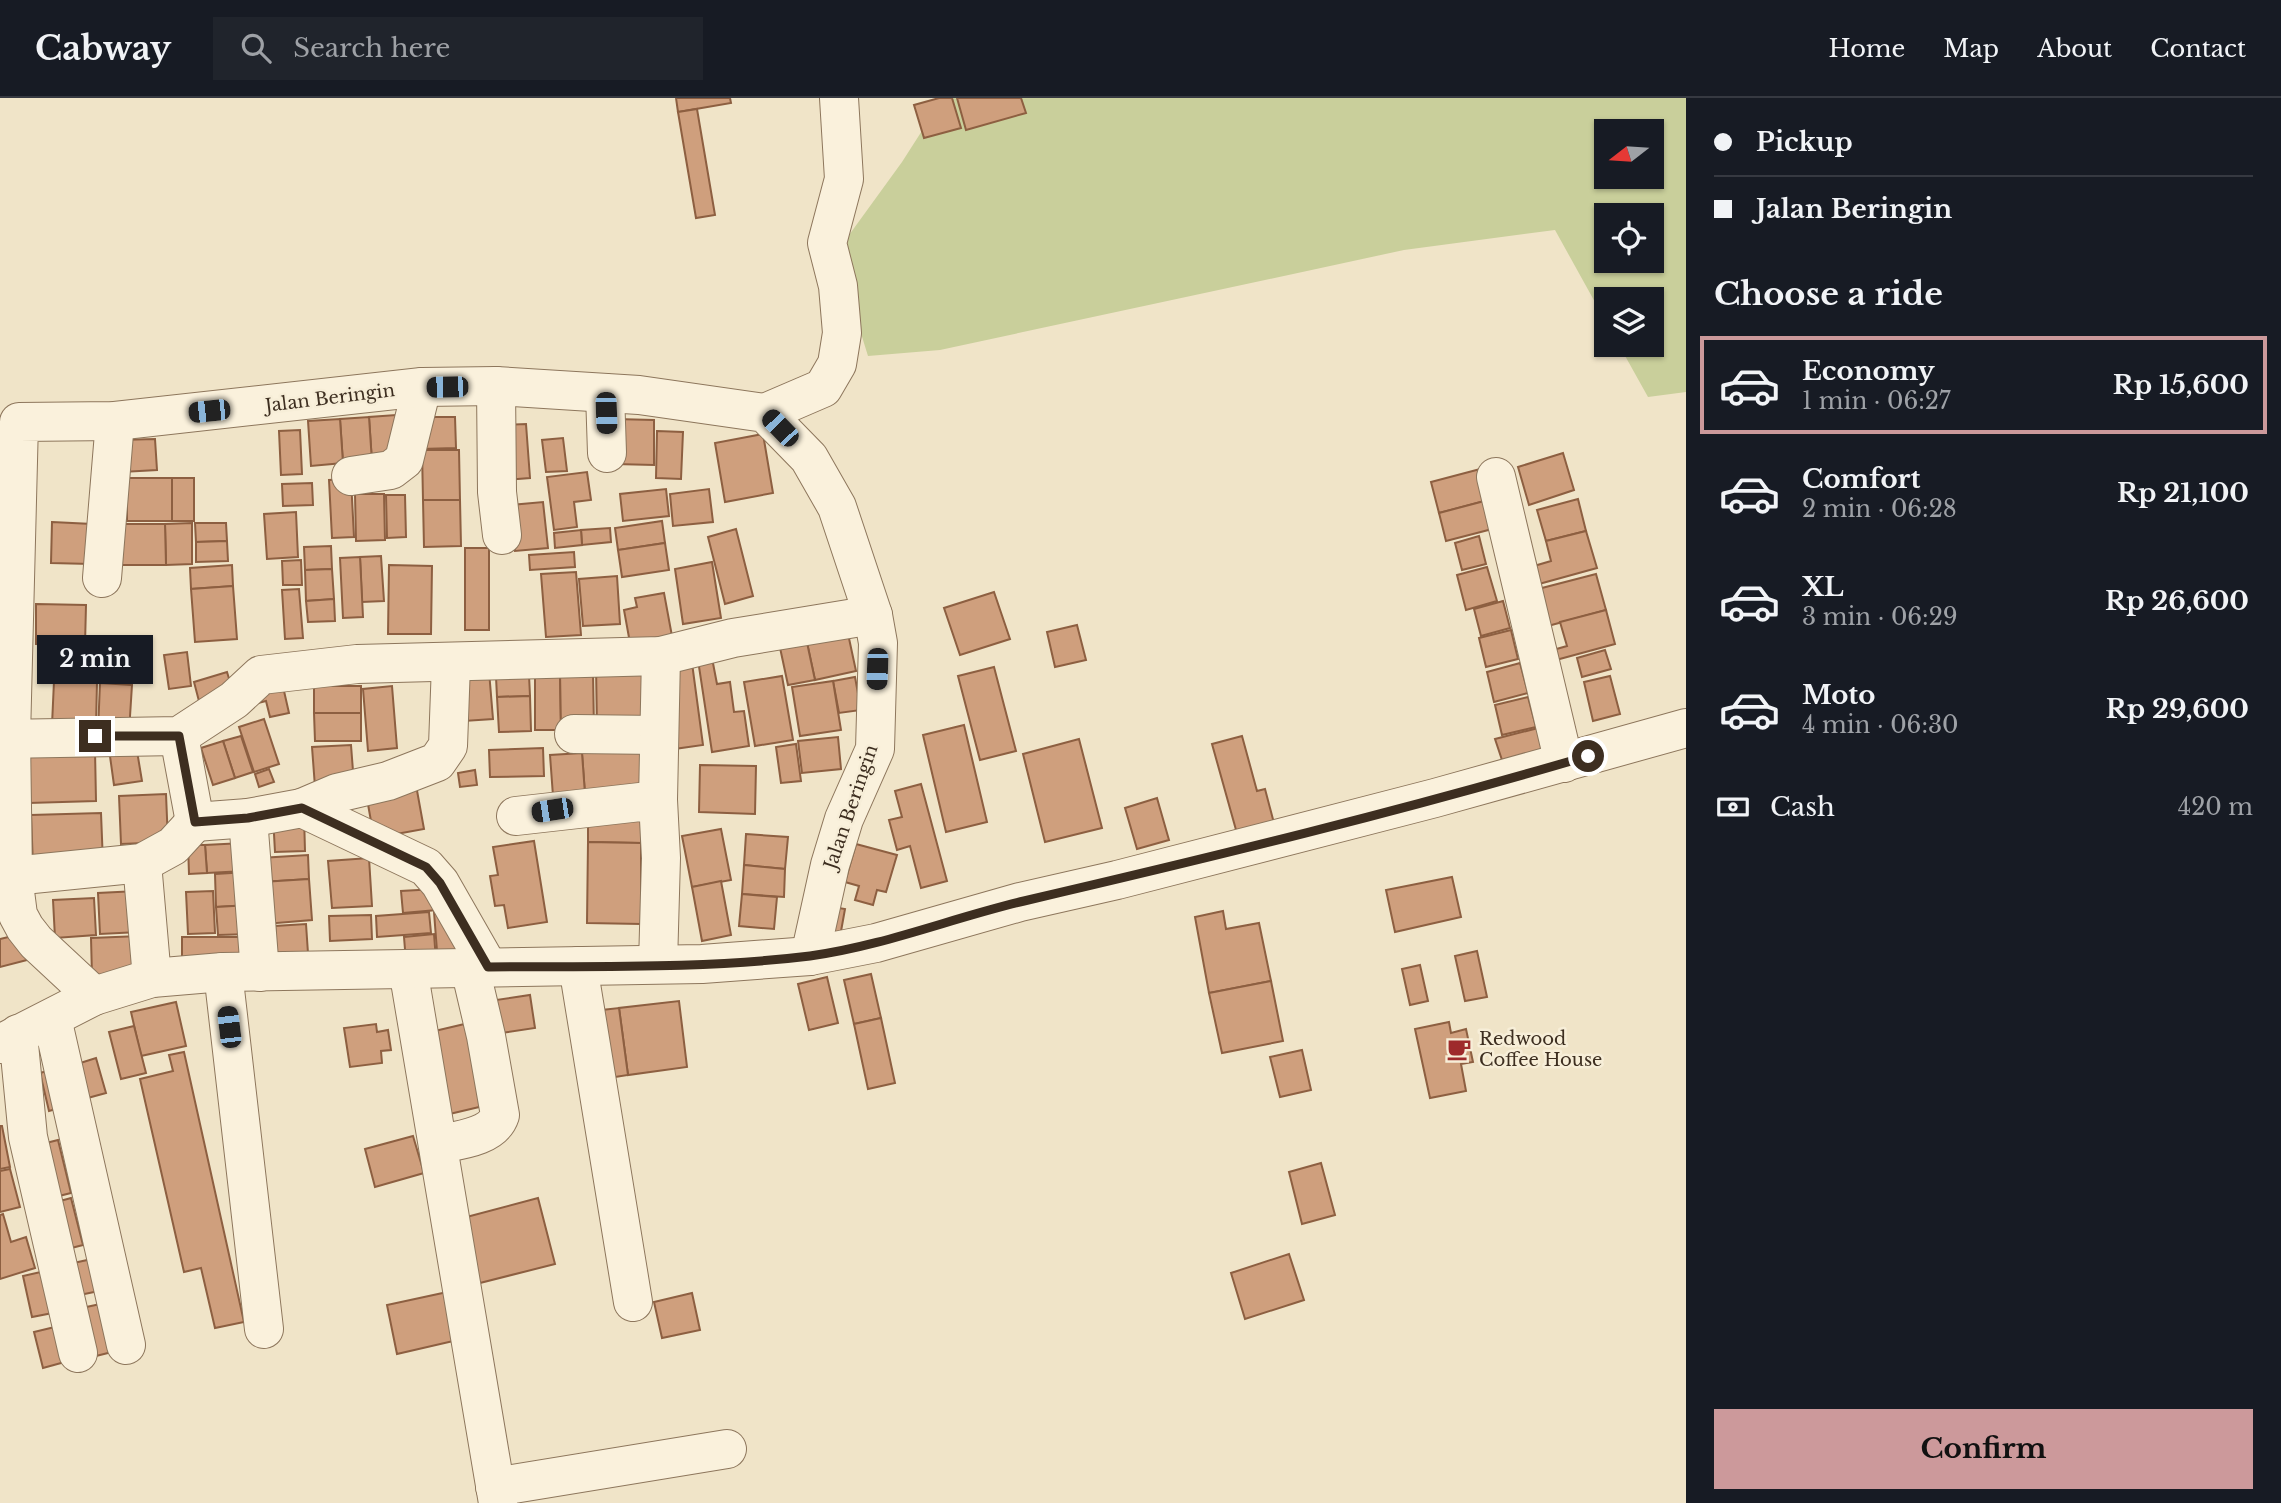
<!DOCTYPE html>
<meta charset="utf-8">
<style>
:root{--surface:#171b24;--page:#20242c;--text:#f1f3f6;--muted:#9ea1a6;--line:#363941;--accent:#cc999b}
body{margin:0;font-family:"Libre Baskerville",serif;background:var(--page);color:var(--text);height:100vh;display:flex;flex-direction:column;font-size:26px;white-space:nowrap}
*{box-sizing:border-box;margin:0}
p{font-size:23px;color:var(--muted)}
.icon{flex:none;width:38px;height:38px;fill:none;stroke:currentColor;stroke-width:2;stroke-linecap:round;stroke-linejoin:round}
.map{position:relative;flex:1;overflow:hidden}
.side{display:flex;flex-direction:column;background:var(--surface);width:595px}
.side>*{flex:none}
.top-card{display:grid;align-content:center;height:154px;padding:0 28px;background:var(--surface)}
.needle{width:46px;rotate:253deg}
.controls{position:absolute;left:1594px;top:21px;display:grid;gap:14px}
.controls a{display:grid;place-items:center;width:70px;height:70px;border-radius:0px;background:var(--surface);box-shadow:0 2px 5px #0004;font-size:35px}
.end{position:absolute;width:32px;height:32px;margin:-16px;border:9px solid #3d2e20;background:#fff;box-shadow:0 0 0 4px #fff}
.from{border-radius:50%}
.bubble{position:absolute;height:49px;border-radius:0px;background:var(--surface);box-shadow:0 2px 5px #0004;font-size:23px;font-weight:700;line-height:49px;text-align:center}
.car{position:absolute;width:21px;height:42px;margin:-21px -10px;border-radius:9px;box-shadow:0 0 5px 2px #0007;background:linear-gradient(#222 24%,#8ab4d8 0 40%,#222 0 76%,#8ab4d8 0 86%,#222 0)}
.top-card b{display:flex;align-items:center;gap:24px;height:66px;font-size:26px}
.top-card b+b{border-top:2px solid var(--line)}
.top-card i{width:18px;height:18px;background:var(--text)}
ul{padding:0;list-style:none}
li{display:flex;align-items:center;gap:21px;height:98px;margin:0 14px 10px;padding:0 14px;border:4px solid transparent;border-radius:0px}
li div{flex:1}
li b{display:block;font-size:26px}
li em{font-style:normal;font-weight:700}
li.current{border-color:var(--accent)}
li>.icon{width:63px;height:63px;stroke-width:1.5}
h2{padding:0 28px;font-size:32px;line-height:84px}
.pay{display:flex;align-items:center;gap:18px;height:77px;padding:0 28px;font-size:26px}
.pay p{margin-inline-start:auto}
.button{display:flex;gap:14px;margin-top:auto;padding:14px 28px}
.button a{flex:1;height:80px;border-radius:0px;background:var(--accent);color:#111;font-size:28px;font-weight:700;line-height:80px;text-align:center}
header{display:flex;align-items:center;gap:42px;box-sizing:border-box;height:98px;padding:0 35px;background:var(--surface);border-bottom:2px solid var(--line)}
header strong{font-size:33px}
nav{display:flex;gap:38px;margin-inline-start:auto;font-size:24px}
.search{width:490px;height:63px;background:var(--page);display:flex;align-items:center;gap:18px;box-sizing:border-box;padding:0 24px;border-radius:0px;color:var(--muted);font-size:26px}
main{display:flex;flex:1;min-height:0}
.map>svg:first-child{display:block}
.green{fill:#c9cf9b;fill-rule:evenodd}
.building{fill:#cf9f7d;stroke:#8d5f41;stroke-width:2}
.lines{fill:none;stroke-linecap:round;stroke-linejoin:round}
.minor-casing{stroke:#8d765c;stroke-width:40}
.minor{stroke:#faf1dc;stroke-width:38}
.route{stroke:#3d2e20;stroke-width:9}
.labels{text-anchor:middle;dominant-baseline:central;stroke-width:5;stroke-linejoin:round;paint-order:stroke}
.street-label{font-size:18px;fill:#3d2e20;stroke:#f7eed8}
.poi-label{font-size:18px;fill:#3d2e20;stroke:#f7eed8;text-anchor:start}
</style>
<header>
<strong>Cabway</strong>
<div class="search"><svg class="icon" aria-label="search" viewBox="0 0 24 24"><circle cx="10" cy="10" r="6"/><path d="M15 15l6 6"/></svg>Search here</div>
<nav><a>Home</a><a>Map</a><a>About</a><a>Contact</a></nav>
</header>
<main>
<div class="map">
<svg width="1686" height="1405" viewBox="0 0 1686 1405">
<rect width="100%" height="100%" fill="#f0e4c8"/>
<path class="green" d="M943 0H1686V294L1648 299 1619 247H1652V201H1606V224L1555 132 1404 152 940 252 868 258 836 155 902 64ZM1606 33H1652V79H1606ZM1606 117H1652V163H1606Z"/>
<g class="building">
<polygon points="676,0 730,0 731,5 678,14"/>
<polygon points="939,0 952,0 961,30 924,40 914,7"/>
<polygon points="957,0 1021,0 1026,15 966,32"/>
<polygon points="697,11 715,117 696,120 678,14"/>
<polygon points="396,317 400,362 372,364 369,319"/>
<polygon points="369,319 372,364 343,365 340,321"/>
<polygon points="419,319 455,319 456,350 420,351"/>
<polygon points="340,321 343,365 311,368 308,323"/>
<polygon points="615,321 654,322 654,367 615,366"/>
<polygon points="526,326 530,380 503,382 499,327"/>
<polygon points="300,332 302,376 281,377 279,333"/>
<polygon points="657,333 683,334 681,381 656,380"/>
<polygon points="763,336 773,395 725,404 715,345"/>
<polygon points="563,340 567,373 546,374 542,342"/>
<polygon points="155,341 157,372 122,374 120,342"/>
<polygon points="422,352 459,352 460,402 423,402"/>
<polygon points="1563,355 1574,392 1529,407 1518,369"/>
<polygon points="1484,370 1492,401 1439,415 1431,384"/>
<polygon points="587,374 591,402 574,404 577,429 554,432 547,379"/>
<rect x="127" y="380" width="45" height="43"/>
<rect x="172" y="380" width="22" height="43"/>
<polygon points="351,381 354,439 332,440 329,382"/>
<polygon points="312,385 313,407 283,408 282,386"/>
<polygon points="666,391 669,418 623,423 620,396"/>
<polygon points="709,391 713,424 673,428 670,396"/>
<polygon points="355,396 384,396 385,442 356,443"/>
<polygon points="386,397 405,397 406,439 387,440"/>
<polygon points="1492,401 1500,429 1446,443 1439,415"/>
<polygon points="1578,401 1586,433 1546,443 1537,412"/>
<polygon points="423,402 460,402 461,448 424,449"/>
<polygon points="543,404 548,450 515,453 511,407"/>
<polygon points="296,414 298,459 267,461 264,416"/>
<polygon points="662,423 665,445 618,452 615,430"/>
<polygon points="52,424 92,426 91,466 51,465"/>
<polygon points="192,425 192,466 166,467 165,426"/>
<polygon points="195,425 226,425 227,443 196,444"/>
<polygon points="122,426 165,426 166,467 122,467"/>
<polygon points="610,430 611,444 582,447 581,432"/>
<polygon points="736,431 753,498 725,506 708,439"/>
<polygon points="581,432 582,447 555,450 554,435"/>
<polygon points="1586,433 1597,470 1539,486 1534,468 1551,463 1546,443"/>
<polygon points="1479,438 1486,466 1462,472 1455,445"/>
<polygon points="227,443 228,463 196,464 196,444"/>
<polygon points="665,445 669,472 622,479 618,452"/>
<polygon points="331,448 332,471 305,472 304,449"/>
<rect x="465" y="450" width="24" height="82"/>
<polygon points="574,454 575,469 530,472 529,457"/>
<polygon points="381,458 384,503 362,504 360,459"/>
<polygon points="360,459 363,519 343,520 340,460"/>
<polygon points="301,462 302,487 283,487 282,463"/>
<polygon points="712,464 721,520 683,526 675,471"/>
<polygon points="232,467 233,488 191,491 190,470"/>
<polygon points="389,467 432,468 431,536 388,536"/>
<polygon points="1487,469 1497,503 1466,512 1457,477"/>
<polygon points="332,471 334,501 306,503 305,472"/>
<polygon points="576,474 581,537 546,539 541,476"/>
<polygon points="1596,476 1606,512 1548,528 1538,491"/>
<polygon points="617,478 620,526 583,528 579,481"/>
<polygon points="233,488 237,541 195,544 191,491"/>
<polygon points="299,491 303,540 285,541 282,492"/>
<polygon points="994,494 1010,541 960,557 944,510"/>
<polygon points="664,495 674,549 632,556 624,512 637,509 635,500"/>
<polygon points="334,501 335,523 308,524 306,503"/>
<polygon points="1503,503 1510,530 1481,538 1474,511"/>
<polygon points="36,506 86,507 85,547 36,546"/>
<polygon points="1606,512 1615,546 1556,562 1553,552 1567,548 1560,524"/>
<polygon points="1077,527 1086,562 1055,569 1047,534"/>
<polygon points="847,531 856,573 815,582 806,540"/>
<polygon points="1511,532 1518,561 1486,569 1479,540"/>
<polygon points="806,540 815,582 788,587 779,545"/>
<polygon points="1605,552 1611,571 1582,579 1577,560"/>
<polygon points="187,554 191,588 169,591 164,557"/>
<polygon points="712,560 717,586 730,584 734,614 744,613 749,648 712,654 698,562"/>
<polygon points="692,565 703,647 674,651 663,569"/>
<polygon points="1520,565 1528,595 1494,604 1487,574"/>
<polygon points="596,567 647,567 647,631 597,632"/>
<polygon points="994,569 1016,653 980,662 958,578"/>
<polygon points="489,573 493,621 464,623 460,575"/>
<polygon points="227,574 234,597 200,607 194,584"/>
<polygon points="535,574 560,574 561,632 535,632"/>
<polygon points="560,574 593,574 594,632 561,632"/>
<polygon points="529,577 530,598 497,599 496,579"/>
<polygon points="782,578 793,642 755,648 744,584"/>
<polygon points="1610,578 1620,616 1593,623 1584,584"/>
<polygon points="855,579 861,612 839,615 833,583"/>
<polygon points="54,583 97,584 96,628 52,627"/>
<polygon points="833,583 841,632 800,638 792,589"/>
<polygon points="100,585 132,587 129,634 98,633"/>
<rect x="314" y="588" width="47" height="27"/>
<polygon points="392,588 397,650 368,653 363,591"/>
<polygon points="255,592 284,593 289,615 270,619 266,603 258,605"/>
<polygon points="530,598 531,633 499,634 497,599"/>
<polygon points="1528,599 1536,629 1502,637 1495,607"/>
<polygon points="314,615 361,615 361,643 315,643"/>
<polygon points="264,621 279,666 254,674 239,629"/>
<polygon points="964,627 987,724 946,734 923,637"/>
<polygon points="1542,629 1548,652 1503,665 1495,641"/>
<polygon points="241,638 253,674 235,680 223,643"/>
<polygon points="1242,638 1257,693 1265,691 1275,729 1238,739 1212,646"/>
<polygon points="838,639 841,671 802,675 798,643"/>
<polygon points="1079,641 1102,730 1045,744 1023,656"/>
<polygon points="223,643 235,680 213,687 201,650"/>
<polygon points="796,646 801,683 781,685 776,649"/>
<polygon points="136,647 142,683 114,687 109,651"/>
<polygon points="351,647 354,686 315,689 312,649"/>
<polygon points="543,650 544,678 490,679 489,652"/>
<polygon points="643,651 646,691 585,696 582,655"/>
<polygon points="95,652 96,703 29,705 28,653"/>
<polygon points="582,655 585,696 553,698 550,657"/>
<polygon points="700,667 756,668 755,716 699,714"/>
<polygon points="269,671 274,684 259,689 255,676"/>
<polygon points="475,672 477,687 460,689 458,675"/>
<polygon points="921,686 947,783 921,790 910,748 897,752 889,722 902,719 895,693"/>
<polygon points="416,687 424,731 374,740 366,695"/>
<polygon points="166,696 168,744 121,746 119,698"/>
<polygon points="1157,700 1169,742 1137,751 1125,710"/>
<polygon points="101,715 103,765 33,768 31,717"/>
<polygon points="304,717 305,753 275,754 273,718"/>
<polygon points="588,718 642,718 641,745 588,744"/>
<polygon points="721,731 731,782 692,789 682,738"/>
<polygon points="746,736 788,739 785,771 744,767"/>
<polygon points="534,743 547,824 508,830 504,807 495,808 490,778 498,777 493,749"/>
<polygon points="588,744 641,745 641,826 587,825"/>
<polygon points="243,745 245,773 207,775 205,747"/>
<polygon points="856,746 897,757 886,794 877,792 873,807 855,802 859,788 845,784"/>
<polygon points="188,747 205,747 207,775 189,776"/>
<polygon points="308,757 309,781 262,784 260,760"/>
<polygon points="369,760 372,808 332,810 328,763"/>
<polygon points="744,767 785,771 784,799 742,796"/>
<polygon points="248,774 250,807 216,809 215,776"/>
<polygon points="1452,779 1461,819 1395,834 1386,792"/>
<polygon points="309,781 312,822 265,826 262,784"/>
<polygon points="721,783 731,837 702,843 692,789"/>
<polygon points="436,791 437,812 403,815 401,793"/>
<polygon points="137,793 139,834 100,836 98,795"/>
<polygon points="213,793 215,835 188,836 186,794"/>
<polygon points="742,796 777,799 774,831 739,828"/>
<polygon points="94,800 96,837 55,840 53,802"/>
<polygon points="250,807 251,836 218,837 216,809"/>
<polygon points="827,808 845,811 838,850"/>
<polygon points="455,812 459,865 438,866 434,814"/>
<polygon points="1223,813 1226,831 1259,825 1271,883 1209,895 1195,819"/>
<polygon points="429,814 431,835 377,839 376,818"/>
<polygon points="371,817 372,841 330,843 329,818"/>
<polygon points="306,826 309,870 278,872 275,828"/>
<polygon points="21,836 27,862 0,869 0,841"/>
<polygon points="434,836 436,862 406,864 404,839"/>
<polygon points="140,838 141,876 92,878 91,840"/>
<polygon points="182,839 242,839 242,874 182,873"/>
<polygon points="1477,853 1487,899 1465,903 1455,858"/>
<polygon points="1420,867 1428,903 1410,907 1402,871"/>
<polygon points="871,876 881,920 854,926 844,882"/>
<polygon points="827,879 838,925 809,932 798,886"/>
<polygon points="1271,883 1283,943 1222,955 1209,895"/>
<polygon points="530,897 535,930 501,935 496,902"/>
<polygon points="679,903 687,969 628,977 619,910"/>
<polygon points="176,904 186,948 141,958 131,914"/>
<polygon points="619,910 628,977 602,981 593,913"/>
<polygon points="881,920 895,985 868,991 854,926"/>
<polygon points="473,924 492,1006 441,1018 422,936"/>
<polygon points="1449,924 1451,935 1466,931 1473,964 1461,966 1466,993 1430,1000 1415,931"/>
<polygon points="376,926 377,934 388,932 391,952 381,953 382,965 350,969 344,930"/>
<polygon points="134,928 146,975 121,981 109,934"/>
<polygon points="1302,952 1311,992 1280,999 1270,959"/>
<polygon points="184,954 244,1224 215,1230 201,1170 184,1174 140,981 173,973 169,957"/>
<polygon points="96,960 106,995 84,1001 74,967"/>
<polygon points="58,970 67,1008 49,1013 40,975"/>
<polygon points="0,1028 2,1028 10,1069 0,1071"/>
<polygon points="413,1038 424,1075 375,1089 365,1051"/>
<polygon points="58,1042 71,1095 47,1101 34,1048"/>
<polygon points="1321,1065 1335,1117 1302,1126 1289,1074"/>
<polygon points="10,1071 20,1109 0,1114 0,1073"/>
<polygon points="71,1100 83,1147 60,1153 49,1106"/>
<polygon points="538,1100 555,1166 476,1186 459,1121"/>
<polygon points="3,1116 11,1144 26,1139 35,1170 0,1181 0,1117"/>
<polygon points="1289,1156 1304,1202 1245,1221 1231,1175"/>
<polygon points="92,1161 99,1193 70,1199 64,1167"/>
<polygon points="54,1171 63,1213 32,1219 23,1178"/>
<polygon points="452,1193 462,1241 397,1256 387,1207"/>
<polygon points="692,1195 700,1232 662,1240 654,1204"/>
<polygon points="105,1205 116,1253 88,1260 77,1211"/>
<polygon points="63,1227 72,1262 43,1270 34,1234"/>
</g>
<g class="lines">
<g class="minor-casing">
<g id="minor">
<polyline points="496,288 497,394 502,437"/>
<polyline points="605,295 607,355"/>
<polyline points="765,315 823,290 837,266 842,235 838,188 827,145 844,81 839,0"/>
<polyline points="351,378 391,372 404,362 422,289"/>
<polyline points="1496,379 1564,665"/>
<polyline points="102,480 115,323"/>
<polyline points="574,636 659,637"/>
<polyline points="179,638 195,724 248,720 302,710 426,769 440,785 488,869"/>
<polyline points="0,641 179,638 234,602 261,577 357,566 661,558 733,540 873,517"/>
<polyline points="658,702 661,558"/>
<polyline points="302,710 337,695 388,683 437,664 448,648 451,566"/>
<polyline points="516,718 658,702 661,760 658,866"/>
<polyline points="248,720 260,874"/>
<polyline points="142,765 152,880"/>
<polyline points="13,778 142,765 173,748 195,724"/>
<polyline points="578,868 633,1204"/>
<polyline points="408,871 498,1405"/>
<polyline points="223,874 264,1231"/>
<polyline points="94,898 36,844 25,830 18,817 13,778 11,639 19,324 115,323 422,289 496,288 639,297 765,315 809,360 837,409 873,517 878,545 875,651 844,721 830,767 810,858"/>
<polyline points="52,920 126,1247"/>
<polyline points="18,936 28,1039 78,1255"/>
<polyline points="0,946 94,898 152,880 223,874 702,866 810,858 876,845 1020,804 1117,782 1435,700 1686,630"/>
<path d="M439 1046C459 1042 493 1039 500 1017L486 938 470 870"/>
<polyline points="495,1389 727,1351"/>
</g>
</g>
<use href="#minor" class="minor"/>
</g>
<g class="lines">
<path class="route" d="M95 638H179L195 724 248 720 302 710 426 769 440 785 488 869C594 868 704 871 810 858 883 848 952 820 1024 803 1213 759 1402 713 1588 658"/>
</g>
<defs>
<g id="cafe-bare" transform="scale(1.89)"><path d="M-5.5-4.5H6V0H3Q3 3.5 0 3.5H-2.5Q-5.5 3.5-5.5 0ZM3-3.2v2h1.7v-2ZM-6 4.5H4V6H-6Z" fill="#9e2a2b" stroke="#f7eed8" stroke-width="2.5" paint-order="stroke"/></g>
</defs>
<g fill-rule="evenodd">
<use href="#cafe-bare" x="1459" y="951"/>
</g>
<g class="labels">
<g class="street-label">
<text transform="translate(330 300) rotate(-7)">Jalan Beringin</text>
<text transform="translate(851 709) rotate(-71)">Jalan Beringin</text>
</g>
<g class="poi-label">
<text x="1479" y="941">Redwood<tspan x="1479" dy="21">Coffee House</tspan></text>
</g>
</g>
</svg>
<div class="controls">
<a><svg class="needle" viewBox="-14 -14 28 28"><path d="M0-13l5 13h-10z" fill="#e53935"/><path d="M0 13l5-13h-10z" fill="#9ea1a6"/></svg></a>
<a><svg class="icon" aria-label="locate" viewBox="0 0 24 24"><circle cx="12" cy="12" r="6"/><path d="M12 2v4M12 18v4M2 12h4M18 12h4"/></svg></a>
<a><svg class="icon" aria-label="layers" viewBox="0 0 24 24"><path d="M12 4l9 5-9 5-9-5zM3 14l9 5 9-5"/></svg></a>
</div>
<i class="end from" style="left:1588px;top:658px"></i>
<i class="end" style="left:95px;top:638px"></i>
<div class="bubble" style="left:37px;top:537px;width:116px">2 min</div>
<i class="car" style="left:447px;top:289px;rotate:269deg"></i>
<i class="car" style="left:209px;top:313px;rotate:264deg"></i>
<i class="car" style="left:606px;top:315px;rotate:178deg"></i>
<i class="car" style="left:780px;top:330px;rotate:316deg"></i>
<i class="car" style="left:877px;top:571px;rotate:182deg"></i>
<i class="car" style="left:552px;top:712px;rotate:261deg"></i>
<i class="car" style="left:229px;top:929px;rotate:353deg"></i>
</div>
<section class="side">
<div class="top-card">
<b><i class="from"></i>Pickup</b>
<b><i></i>Jalan Beringin</b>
</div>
<h2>Choose a ride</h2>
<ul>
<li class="current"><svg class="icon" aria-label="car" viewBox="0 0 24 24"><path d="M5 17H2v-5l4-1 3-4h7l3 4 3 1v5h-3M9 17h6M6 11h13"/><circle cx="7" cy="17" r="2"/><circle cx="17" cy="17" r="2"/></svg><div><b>Economy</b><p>1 min · 06:27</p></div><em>Rp 15,600</em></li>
<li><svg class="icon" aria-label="car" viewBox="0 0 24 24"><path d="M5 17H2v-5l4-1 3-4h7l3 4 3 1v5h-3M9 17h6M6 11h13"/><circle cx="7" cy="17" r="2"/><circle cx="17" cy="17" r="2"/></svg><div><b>Comfort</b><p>2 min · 06:28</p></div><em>Rp 21,100</em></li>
<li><svg class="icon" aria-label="car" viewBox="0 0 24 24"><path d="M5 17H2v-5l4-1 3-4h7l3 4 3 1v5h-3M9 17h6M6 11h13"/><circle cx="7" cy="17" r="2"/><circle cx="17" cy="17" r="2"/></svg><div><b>XL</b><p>3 min · 06:29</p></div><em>Rp 26,600</em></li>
<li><svg class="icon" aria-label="car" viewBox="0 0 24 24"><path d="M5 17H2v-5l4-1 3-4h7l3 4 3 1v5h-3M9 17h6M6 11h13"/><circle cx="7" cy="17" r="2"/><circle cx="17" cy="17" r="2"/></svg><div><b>Moto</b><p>4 min · 06:30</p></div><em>Rp 29,600</em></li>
</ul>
<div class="pay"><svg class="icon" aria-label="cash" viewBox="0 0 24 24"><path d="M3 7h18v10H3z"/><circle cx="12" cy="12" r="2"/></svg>Cash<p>420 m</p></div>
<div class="button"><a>Confirm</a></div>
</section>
</main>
